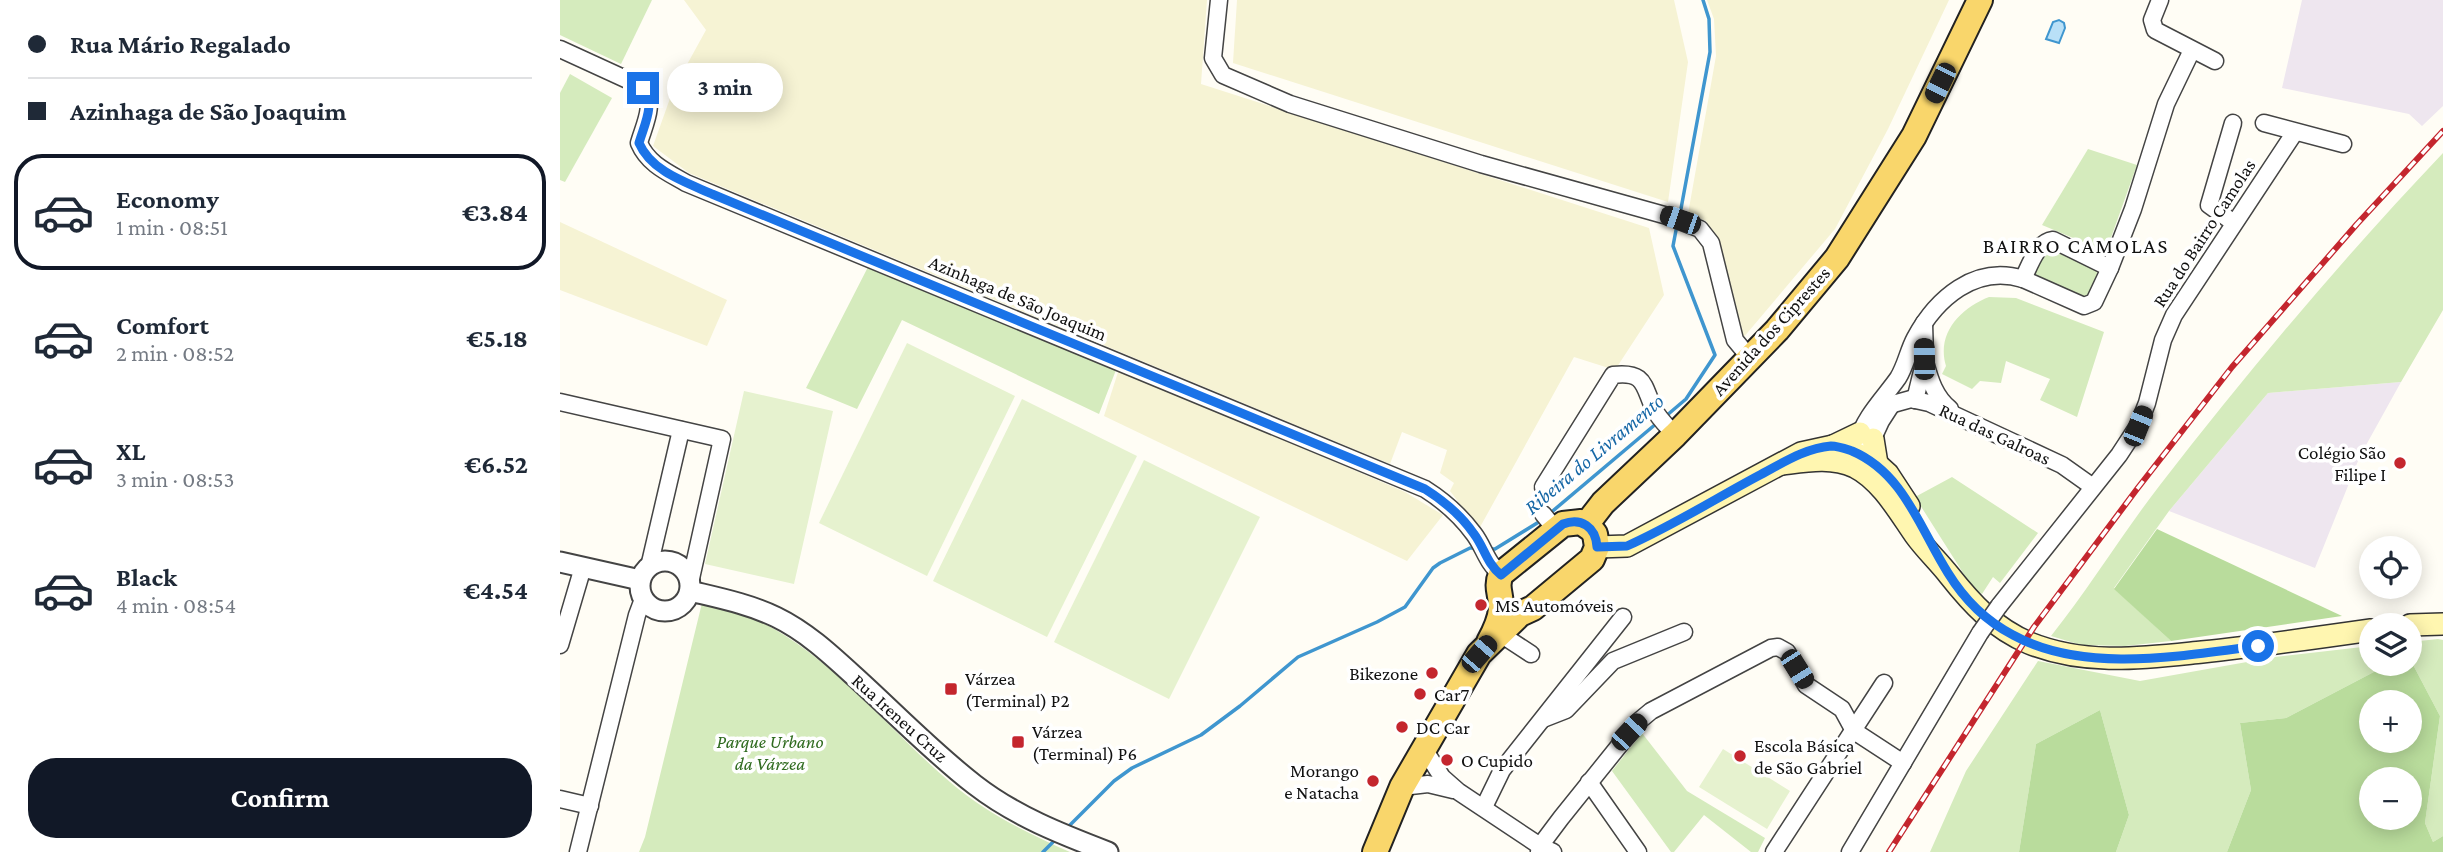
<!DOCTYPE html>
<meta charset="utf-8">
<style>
:root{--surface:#fff;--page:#f6f6f7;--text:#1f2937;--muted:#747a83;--line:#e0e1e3;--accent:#111827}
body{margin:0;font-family:"Crimson Pro",serif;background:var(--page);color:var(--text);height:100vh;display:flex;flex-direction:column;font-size:26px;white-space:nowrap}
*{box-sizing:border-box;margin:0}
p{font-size:23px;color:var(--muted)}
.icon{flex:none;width:38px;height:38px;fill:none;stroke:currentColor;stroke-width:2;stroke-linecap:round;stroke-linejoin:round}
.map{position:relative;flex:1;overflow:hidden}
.drawer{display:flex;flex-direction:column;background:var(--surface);width:560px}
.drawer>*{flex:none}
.guide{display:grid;align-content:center;height:154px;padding:0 28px;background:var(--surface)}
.controls{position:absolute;left:1799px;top:536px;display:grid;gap:14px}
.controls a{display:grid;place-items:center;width:63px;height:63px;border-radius:50%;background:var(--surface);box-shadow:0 4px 18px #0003;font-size:35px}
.end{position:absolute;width:32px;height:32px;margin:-16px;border:9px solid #1a73e8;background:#fff;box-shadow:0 0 0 4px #fff}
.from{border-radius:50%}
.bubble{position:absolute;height:49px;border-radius:24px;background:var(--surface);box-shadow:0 4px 18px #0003;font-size:23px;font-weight:700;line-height:49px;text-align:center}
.car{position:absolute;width:21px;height:42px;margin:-21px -10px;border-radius:9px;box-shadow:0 0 5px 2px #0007;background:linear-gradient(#222 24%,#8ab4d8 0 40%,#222 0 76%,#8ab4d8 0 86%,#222 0)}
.guide b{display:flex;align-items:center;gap:24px;height:66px;font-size:26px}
.guide b+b{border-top:2px solid var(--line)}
.guide i{width:18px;height:18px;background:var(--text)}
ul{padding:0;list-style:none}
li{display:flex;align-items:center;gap:21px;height:116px;margin:0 14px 10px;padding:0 14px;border:4px solid transparent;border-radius:28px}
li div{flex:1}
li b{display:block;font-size:26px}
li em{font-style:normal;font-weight:700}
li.current{border-color:var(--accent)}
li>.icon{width:63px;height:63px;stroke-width:1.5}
.cta{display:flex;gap:14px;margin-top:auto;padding:14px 28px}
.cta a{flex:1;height:80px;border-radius:28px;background:var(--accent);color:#fff;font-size:28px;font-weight:700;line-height:80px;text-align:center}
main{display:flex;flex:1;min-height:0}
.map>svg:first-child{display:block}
.industrial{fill:#eee6ef}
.farmland{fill:#f6f3d4}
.green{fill:#d5ebbd}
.forest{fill:#b9dc9c;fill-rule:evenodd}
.pitch{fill:#e6f2cf}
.water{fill:#b9e0f7;stroke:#3f96cf;stroke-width:2}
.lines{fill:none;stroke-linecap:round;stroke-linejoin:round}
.stream{stroke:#3f96cf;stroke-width:3.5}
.minor-casing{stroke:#444;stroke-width:19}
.tertiary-casing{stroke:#444;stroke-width:23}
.secondary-casing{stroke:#333;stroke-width:24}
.primary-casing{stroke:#222;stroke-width:28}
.minor{stroke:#fff;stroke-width:16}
.tertiary{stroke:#fff;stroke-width:19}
.secondary{stroke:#fff6b0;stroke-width:21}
.primary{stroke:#f9d66b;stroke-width:24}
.rail-casing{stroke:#c4262e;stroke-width:6}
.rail{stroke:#fff;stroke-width:3.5;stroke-dasharray:10;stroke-linecap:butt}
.minor-bridge-casing{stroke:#444;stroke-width:19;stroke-linecap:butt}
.minor-bridge{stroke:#fff;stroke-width:16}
.route{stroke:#1a73e8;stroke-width:9}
.poi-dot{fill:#c4262e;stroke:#fff;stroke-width:2.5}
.labels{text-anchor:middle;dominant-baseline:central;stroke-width:7;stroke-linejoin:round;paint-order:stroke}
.street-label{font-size:19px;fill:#111;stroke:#fff}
.poi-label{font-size:19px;fill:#111;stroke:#fff;text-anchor:start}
.park-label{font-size:19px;font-style:italic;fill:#2f6b1f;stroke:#fff}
.neighbourhood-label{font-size:21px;letter-spacing:2px;fill:#111;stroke:#fff}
.water-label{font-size:21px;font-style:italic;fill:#1768a6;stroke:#fff}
</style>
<main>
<section class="drawer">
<div class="guide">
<b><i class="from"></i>Rua Mário Regalado</b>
<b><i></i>Azinhaga de São Joaquim</b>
</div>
<ul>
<li class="current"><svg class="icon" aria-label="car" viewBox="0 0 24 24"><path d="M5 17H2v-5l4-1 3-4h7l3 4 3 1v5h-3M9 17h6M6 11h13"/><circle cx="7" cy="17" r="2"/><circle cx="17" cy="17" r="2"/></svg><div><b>Economy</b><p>1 min · 08:51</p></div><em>€3.84</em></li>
<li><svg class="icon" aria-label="car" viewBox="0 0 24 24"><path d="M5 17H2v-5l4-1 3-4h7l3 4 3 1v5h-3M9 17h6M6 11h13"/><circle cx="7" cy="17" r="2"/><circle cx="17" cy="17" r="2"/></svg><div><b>Comfort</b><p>2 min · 08:52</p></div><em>€5.18</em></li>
<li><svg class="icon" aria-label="car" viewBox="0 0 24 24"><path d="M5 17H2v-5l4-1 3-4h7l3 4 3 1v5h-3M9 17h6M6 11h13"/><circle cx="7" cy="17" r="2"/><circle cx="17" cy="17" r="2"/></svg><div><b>XL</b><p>3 min · 08:53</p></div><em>€6.52</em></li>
<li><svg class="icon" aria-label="car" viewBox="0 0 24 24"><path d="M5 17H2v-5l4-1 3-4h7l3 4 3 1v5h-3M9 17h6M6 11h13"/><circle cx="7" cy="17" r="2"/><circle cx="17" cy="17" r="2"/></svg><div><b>Black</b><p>4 min · 08:54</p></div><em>€4.54</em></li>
</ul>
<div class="cta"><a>Confirm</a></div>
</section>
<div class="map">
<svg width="1883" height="852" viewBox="0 0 1883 852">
<rect width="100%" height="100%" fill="#fffdf5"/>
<g class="industrial">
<polygon points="1742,0 1883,0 1883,106 1862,126 1849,114 1722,88"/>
<polygon points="1841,382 1800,456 1755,568 1609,511 1708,393"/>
</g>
<g class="farmland">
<polygon points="124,0 647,0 641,84 1089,228 1104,295 1055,370 1014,357 919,529 890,491 894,483 880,473 887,450 842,432 830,464 129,173 93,146 113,90 146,30"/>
<polygon points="677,0 1114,0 1128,62 1108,202 673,63"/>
<polygon points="1147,0 1389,0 1328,129 1275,229 1183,338 1158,244 1146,221 1128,214 1156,56 1154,19"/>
<polygon points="0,222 167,300 147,346 0,290"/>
<polygon points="559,369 845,492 883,515 847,561 544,416"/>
</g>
<g class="green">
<polygon points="0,0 92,0 61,64 0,35"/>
<polygon points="10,74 52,98 5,182 0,180 0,93"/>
<polygon points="1528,149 1577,165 1548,246 1542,250 1482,225"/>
<path d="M1883 153V310L1841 382 1708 393 1609 511 1554 588 1611 641 1565 646 1521 645 1491 636C1530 587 1562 534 1600 485 1689 370 1783 258 1883 153Z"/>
<path d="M1493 249 1535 268 1539 277 1527 299 1477 279C1472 268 1483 252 1493 249Z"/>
<polygon points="308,267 556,370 539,414 342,320 297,409 246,388"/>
<path d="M1429 297 1456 298 1544 332 1517 417 1480 400 1490 379 1446 361 1441 383 1420 381 1412 389 1382 374 1386 366C1376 333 1401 308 1429 297Z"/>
<polygon points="1392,477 1478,533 1440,583 1433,577 1422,594 1412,587 1355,497"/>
<path d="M142 603C156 607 170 609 183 614 264 646 325 727 390 782 426 813 467 833 510 852H79L85 837Z"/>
<polygon points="1878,639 1883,640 1883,836 1873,842 1865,823 1880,716 1850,659 1850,642"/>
<polygon points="1811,646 1811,663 1831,663 1726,718 1680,723 1691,790 1667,852 1556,852 1569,815 1540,710 1476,744 1459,852 1370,852 1406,771 1478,661 1580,681 1715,657"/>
<polygon points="1082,733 1127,791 1205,838 1198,852 1191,852 1144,815 1114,852 1111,852 1052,771"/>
</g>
<g class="forest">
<polygon points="1597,529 1782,616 1611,641 1554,589"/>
<path d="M1850 659 1880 716 1865 823 1873 842 1883 836V852H1667L1691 790 1680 723 1726 718 1831 663H1850ZM1811 702H1850V740H1811ZM1811 779H1850V817H1811Z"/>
<polygon points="1540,710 1569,815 1556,852 1459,852 1476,744"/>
</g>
<g class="pitch">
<polygon points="347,343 455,396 367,576 259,523"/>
<polygon points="184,391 273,411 234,584 145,564"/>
<polygon points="462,399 577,456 487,637 373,581"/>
<polygon points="584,460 700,517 609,699 494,642"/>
<polygon points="1163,749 1230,791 1207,829 1139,787"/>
</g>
<polygon class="water" points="1499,20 1504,23 1505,28 1499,43 1486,39 1493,22"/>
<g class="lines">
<g class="stream">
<polyline points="1120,214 1150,52 1149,19 1143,0"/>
<polyline points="1106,416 1126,399 1155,355 1113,246 1117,225"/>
<polyline points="988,515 1097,423"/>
<polyline points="928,549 935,549 982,520"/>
<polyline points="506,829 554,781 572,768 641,735 680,706 738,657 817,622 845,607 873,568 880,563 910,548 917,548"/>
<polyline points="483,852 495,840"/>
</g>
<g class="minor-casing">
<g id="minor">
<polyline points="659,0 653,58 663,75 730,104 921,164 1104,215 1140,229 1151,243 1175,340 1190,358"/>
<polyline points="1600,0 1592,20 1595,30 1655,61"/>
<path d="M0 49 83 87C96 104 84 125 79 143 88 164 107 172 126 183L865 489C884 501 900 515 914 534 924 547 927 564 941 574"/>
<polyline points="1673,123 1649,205 1674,223"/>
<polyline points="1704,123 1783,144"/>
<path d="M1463 279C1470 265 1477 242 1493 240L1550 268"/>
<path d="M1365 362C1370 380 1375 397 1390 409"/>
<polyline points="1355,400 1365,359 1364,323"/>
<polyline points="0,402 162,439 130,583"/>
<polyline points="1315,409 1351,399 1369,403 1502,465 1533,487"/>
<path d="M1298 441C1304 417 1324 398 1338 378 1346 365 1348 351 1355 338 1376 299 1415 264 1463 279L1524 306 1534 302 1550 268 1573 209 1606 104 1632 50"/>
<polyline points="1309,447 1321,421 1332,404"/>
<path d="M983 487 1053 375C1086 371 1083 386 1094 409 1099 419 1108 427 1115 435"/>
<polyline points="983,514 996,530"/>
<polyline points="89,567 121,430"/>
<polyline points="1439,606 1559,455 1578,426 1587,403 1603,340 1614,315 1735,132"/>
<polyline points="939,633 971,654"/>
<polyline points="0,645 23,567"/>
<polyline points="983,719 1006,710 1053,661 1124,632"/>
<polyline points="864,749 882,777 899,792 980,846 993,852"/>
<polyline points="1029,782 1078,852"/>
<polyline points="842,787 868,784 893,790"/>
<polyline points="0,799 30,806"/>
<polyline points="924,807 942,770 1063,617"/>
<polyline points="18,852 77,615 83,599"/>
<polyline points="979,852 980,846 1001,818 1079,721 1091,711 1211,648 1218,647 1227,652 1246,685 1282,709 1294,731 1343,763"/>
<polyline points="1214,852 1324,683"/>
<polyline points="1290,852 1420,633"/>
</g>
</g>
<g class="tertiary-casing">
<g id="tertiary">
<circle cx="105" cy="586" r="25"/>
<polyline points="0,562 80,580"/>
<path d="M130 591C159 598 189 604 216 617 245 631 269 653 293 675 333 711 372 752 415 785 455 816 501 834 548 852"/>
</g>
</g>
<g class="secondary-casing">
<g id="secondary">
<polyline points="1313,439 1317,464"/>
<polyline points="1273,446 1300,433"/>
<path d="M1222 464C1246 461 1271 456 1295 467 1321 480 1339 512 1355 535 1365 549 1378 561 1389 575 1412 604 1434 628 1469 643 1526 666 1583 658 1642 652 1699 646 1755 638 1811 630"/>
<polyline points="1037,547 1067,546 1241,453 1273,446 1287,449 1317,464 1328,474 1349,506"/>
<polyline points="1850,625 1883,624"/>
</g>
</g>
<g class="primary-casing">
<g id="primary">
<polyline points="1026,525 1043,503 1115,435 1217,330 1277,258 1354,136 1420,0"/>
<path d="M815 852 842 787 919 654 960 614 973 608 1032 559 1037 547 1035 534 1031 529 1021 522 1003 524 941 574C935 588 942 595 941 609 940 621 935 631 929 642"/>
</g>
</g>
<use href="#minor" class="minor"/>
<use href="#tertiary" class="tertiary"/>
<use href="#secondary" class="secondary"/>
<use href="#primary" class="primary"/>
<g class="rail-casing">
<polyline id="rail" points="1329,852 1474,627 1577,489 1672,367 1797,224 1883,131"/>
</g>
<use href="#rail" class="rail"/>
<g class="minor-bridge-casing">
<polyline id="minor-bridge" points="1420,633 1439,606"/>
</g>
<use href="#minor-bridge" class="minor-bridge"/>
</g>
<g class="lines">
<path class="route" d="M83 88C96 104 84 125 79 143 91 171 125 182 152 194L865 489C884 501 901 515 914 534 924 547 927 564 941 575L1003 524C1021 517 1036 527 1037 547L1067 546C1112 526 1155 499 1198 476 1221 464 1245 448 1271 446 1278 446 1286 449 1292 451 1344 473 1360 529 1388 573 1404 599 1426 621 1453 635 1524 674 1620 656 1698 646"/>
</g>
<g class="poi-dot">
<circle cx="1840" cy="463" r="7"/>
<circle cx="921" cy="605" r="7"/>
<circle cx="872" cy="673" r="7"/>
<rect x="384" y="682" width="14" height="14" rx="3.5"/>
<circle cx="860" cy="694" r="7"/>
<circle cx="842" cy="727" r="7"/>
<rect x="451" y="735" width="14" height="14" rx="3.5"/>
<circle cx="1180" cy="756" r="7"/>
<circle cx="887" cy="760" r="7"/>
<circle cx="813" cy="781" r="7"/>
</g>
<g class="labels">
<g class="street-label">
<text transform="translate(1644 233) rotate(-57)">Rua do Bairro Camolas</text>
<text transform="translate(458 298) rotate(23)">Azinhaga de São Joaquim</text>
<text transform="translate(1211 331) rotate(-48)">Avenida dos Ciprestes</text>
<text transform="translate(1435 434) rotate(25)">Rua das Galroas</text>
<text transform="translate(340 718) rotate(42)">Rua Ireneu Cruz</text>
</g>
<g class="poi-label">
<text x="1826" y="452" text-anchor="end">Colégio São<tspan x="1826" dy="22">Filipe I</tspan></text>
<text x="935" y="605">MS Automóveis</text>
<text x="858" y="673" text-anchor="end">Bikezone</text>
<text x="405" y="678">Várzea<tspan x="405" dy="22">(Terminal) P2</tspan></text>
<text x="874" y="694">Car7</text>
<text x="856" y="727">DC Car</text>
<text x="472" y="731">Várzea<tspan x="472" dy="22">(Terminal) P6</tspan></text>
<text x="1194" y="745">Escola Básica<tspan x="1194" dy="22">de São Gabriel</tspan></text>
<text x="901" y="760">O Cupido</text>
<text x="799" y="770" text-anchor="end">Morango<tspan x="799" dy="22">e Natacha</tspan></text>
</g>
<g class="park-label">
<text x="210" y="741">Parque Urbano<tspan x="210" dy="22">da Várzea</tspan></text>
</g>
<g class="neighbourhood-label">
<text x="1516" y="246">BAIRRO CAMOLAS</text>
</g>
<g class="water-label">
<text transform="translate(1034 454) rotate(-40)">Ribeira do Livramento</text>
</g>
</g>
</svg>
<div class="controls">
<a><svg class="icon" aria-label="locate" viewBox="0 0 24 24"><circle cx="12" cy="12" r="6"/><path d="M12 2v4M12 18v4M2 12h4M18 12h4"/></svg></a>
<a><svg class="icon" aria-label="layers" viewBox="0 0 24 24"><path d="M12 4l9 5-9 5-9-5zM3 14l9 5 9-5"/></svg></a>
<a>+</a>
<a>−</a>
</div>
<i class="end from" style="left:1698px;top:646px"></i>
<i class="end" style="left:83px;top:88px"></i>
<div class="bubble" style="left:107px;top:63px;width:116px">3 min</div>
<i class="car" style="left:1380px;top:83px;rotate:206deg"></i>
<i class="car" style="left:1120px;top:220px;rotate:289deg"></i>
<i class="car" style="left:1364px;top:359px;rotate:359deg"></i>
<i class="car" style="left:1578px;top:426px;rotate:22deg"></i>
<i class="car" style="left:919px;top:654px;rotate:41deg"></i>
<i class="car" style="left:1237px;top:669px;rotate:148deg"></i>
<i class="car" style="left:1069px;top:732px;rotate:43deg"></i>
</div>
</main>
